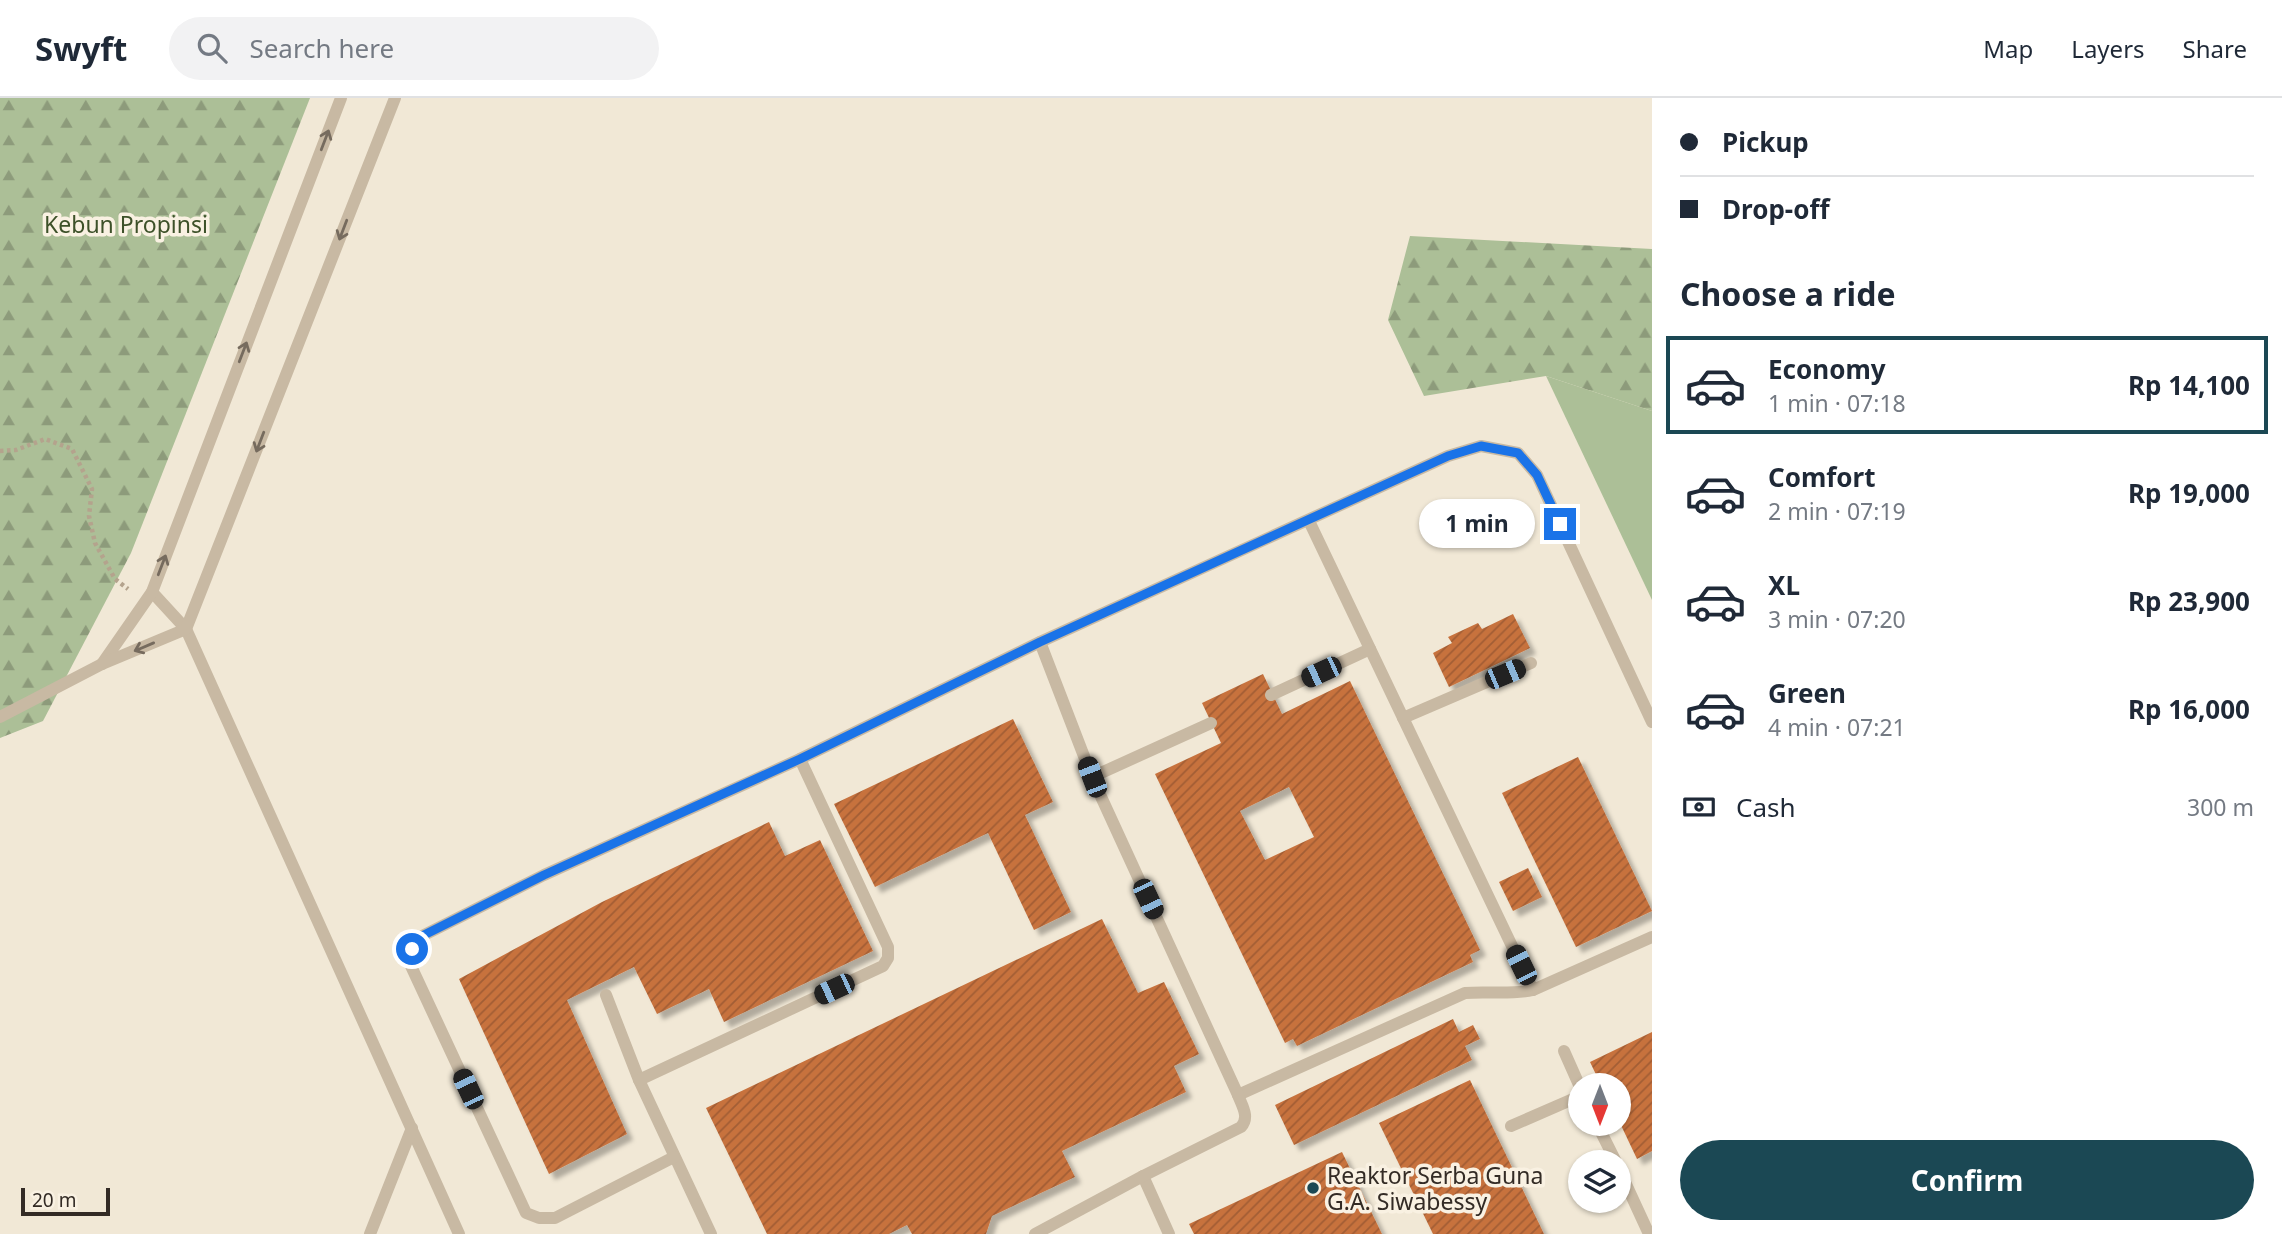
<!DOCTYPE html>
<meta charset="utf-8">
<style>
:root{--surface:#fff;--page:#f2f2f3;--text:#1f2937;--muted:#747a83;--line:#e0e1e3;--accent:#1b4854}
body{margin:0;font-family:"Noto Sans",sans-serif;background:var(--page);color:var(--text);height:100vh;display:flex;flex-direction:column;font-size:26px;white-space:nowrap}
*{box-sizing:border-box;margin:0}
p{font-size:23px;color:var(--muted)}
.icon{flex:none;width:38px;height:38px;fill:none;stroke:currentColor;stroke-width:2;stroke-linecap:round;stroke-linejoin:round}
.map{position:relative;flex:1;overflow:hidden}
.side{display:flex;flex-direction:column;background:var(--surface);width:630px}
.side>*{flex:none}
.hud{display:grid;align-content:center;height:154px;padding:0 28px;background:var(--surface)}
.needle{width:46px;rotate:180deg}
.tools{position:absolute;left:1568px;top:975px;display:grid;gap:14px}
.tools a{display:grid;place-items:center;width:63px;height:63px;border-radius:50%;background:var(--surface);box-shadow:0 2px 5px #0004;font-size:35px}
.scale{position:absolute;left:21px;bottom:18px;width:89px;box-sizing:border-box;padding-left:7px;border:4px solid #332b25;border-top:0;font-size:19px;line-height:24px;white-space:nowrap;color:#332b25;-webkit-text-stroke:5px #f9f1e2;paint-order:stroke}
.end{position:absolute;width:32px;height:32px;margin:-16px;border:9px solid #1a73e8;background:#fff;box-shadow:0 0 0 4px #fff}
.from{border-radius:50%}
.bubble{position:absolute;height:49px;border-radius:24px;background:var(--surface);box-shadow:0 2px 5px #0004;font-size:23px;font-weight:700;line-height:49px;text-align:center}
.car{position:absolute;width:21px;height:42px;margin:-21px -10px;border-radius:9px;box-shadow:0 0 5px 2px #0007;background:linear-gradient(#222 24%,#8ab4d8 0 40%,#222 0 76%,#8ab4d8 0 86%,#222 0)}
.hud b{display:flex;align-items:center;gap:24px;height:66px;font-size:26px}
.hud b+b{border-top:2px solid var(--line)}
.hud i{width:18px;height:18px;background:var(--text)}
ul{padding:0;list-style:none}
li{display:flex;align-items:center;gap:21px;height:98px;margin:0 14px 10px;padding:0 14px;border:4px solid transparent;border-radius:0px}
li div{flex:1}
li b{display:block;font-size:26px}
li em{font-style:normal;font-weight:700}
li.active{border-color:var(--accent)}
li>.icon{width:63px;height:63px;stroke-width:1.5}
h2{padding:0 28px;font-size:32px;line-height:84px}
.pay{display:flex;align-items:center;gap:18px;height:77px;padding:0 28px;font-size:26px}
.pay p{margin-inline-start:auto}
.primary-button{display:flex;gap:14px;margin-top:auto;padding:14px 28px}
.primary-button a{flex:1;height:80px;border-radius:42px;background:var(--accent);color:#fff;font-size:28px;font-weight:700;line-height:80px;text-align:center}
header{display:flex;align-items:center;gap:42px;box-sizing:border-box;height:98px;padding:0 35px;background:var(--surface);border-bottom:2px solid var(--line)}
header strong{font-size:33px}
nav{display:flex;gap:38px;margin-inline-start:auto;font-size:24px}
.search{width:490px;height:63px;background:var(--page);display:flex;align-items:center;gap:18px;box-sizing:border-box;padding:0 24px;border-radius:38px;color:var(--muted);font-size:26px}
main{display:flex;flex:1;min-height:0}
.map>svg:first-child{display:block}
.green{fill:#acbf97}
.forest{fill:url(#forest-firs)}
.building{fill:url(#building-hatch);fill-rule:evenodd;filter:url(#shadow)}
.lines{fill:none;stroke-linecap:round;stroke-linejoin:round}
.path{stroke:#b4a38d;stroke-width:4.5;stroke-dasharray:3.5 3.5;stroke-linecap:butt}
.service{stroke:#c8b9a3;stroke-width:12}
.oneway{stroke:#766b5e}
.route{stroke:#1a73e8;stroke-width:9}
.poi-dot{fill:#1b4854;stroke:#f9f1e2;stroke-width:2.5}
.labels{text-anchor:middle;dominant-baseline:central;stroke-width:7;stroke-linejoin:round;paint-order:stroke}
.park-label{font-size:23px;fill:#3d5129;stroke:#f9f1e2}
.poi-label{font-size:23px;fill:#332b25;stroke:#f9f1e2;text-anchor:start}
</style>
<header>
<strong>Swyft</strong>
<div class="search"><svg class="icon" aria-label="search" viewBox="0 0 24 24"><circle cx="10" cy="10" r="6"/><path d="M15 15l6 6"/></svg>Search here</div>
<nav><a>Map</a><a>Layers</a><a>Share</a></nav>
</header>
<main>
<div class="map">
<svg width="1652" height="1136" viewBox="0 0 1652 1136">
<defs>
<pattern id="forest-firs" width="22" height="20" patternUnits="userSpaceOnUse" patternTransform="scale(1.75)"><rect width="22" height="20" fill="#acbf97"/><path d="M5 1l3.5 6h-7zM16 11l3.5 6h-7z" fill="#8d9b7b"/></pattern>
<pattern id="building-hatch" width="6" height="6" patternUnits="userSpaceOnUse" patternTransform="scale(1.75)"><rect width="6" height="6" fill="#c7723e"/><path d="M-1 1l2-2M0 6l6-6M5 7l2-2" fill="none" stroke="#a25e34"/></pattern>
<filter id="shadow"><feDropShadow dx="6" dy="6" stdDeviation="2" flood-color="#0004"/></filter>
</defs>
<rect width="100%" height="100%" fill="#f1e8d6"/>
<polygon class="green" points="1546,278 1652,313 1652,502"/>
<g class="forest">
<polygon points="0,0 310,0 131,455 43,623 0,640"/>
<polygon points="1410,138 1652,151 1652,313 1546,278 1424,298 1388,222"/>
</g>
<g class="building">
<polygon points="1513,516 1530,550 1449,589 1433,555 1452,545 1448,539 1478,525 1482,531"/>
<path d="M1263 576 1282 616 1350 583 1480 852 1470 857 1473 864 1297 948 1293 941 1285 945 1155 676 1221 645 1202 605ZM1289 689 1314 739 1265 762 1240 713Z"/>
<polygon points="1013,621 1053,704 1025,717 1071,814 1034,832 988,735 875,789 834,706"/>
<polygon points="1578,659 1652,813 1576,849 1502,695"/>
<polygon points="769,724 785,758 820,742 873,853 724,924 709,891 657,916 634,869 567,902 627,1036 549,1076 459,881 602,804"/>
<polygon points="1528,770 1542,799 1513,813 1499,784"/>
<polygon points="1102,821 1138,895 1164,884 1199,956 1174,968 1186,994 1062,1053 1075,1079 992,1118 986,1136 912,1136 907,1127 889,1136 767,1136 706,1010"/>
<polygon points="1453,921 1459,934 1473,927 1480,941 1465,948 1472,962 1294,1047 1275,1007"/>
<polygon points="1652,934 1652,1053 1637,1061 1619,1023 1619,987 1601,987 1590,964"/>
<polygon points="1470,982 1544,1136 1433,1136 1379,1025"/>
<polygon points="1342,1054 1382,1136 1194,1136 1189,1126"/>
</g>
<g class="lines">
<polyline class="path" points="0,353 16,352 45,341 72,351 92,391 89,418 95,445 115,481 128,491"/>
<g class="service">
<polyline points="1309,423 1533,892 1652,839"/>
<polyline points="152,494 186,531 459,1136"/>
<polyline points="102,566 152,494 341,0"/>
<polyline points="1271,597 1370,551"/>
<polyline points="0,619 102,566 186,531 395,0"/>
<polyline points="1403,620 1531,565"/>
<polyline points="1092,679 1211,625"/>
<polyline points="606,897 639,982 711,1136"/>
<polyline points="1564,953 1580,989"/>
<polyline points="639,982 883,868 888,860 888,849 800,661"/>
<path d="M1238 997 1465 895C1488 893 1510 897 1533 892"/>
<polyline points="1597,1026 1616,1064"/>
<polyline points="1511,1028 1580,998"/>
<polyline points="674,1059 555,1120 539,1120 526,1115 411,868 412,851 420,839 544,777 800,661 1040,544 1448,358 1481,348 1518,355 1537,377 1652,624"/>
<polyline points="1619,1071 1649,1136"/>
<polyline points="1143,1078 1169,1136"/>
<polyline points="370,1136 412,1030"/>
<path d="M1035 1136 1143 1078 1241 1029C1250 1019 1242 1008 1238 997L1092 679 1040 544"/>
</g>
</g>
<defs><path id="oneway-shaft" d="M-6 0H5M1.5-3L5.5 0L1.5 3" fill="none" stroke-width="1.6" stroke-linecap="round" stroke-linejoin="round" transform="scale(1.75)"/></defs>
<g class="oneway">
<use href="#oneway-shaft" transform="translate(325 42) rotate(-69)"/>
<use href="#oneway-shaft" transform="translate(343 132) rotate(111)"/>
<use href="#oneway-shaft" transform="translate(243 254) rotate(-69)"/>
<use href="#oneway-shaft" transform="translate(260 344) rotate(111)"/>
<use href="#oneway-shaft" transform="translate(162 467) rotate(-69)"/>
<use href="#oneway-shaft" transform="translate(144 549) rotate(157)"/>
</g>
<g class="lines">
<polyline class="route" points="412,851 420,839 544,777 800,661 1040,544 1448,358 1481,348 1518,355 1537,377 1560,426"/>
</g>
<circle class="poi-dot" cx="1313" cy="1090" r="7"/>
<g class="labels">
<g class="park-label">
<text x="126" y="126">Kebun Propinsi</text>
</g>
<g class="poi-label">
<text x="1327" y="1077">Reaktor Serba Guna<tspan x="1327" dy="26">G.A. Siwabessy</tspan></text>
</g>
</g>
</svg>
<div class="tools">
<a><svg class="needle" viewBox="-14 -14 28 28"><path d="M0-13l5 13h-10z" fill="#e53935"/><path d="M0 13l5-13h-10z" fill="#747a83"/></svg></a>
<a><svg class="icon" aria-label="layers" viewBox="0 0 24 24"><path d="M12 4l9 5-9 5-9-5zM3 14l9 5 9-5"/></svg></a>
</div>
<div class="scale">20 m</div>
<i class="end from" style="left:412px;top:851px"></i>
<i class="end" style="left:1560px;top:426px"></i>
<div class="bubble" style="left:1419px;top:401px;width:116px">1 min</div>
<i class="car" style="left:1321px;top:574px;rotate:245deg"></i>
<i class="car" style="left:1505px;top:576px;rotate:67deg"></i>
<i class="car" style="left:1092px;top:679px;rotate:339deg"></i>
<i class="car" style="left:1148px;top:801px;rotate:155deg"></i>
<i class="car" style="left:1521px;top:867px;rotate:334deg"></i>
<i class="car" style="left:834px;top:891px;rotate:245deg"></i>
<i class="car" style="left:468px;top:991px;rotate:335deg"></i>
</div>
<section class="side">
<div class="hud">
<b><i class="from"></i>Pickup</b>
<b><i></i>Drop-off</b>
</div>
<h2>Choose a ride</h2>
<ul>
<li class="active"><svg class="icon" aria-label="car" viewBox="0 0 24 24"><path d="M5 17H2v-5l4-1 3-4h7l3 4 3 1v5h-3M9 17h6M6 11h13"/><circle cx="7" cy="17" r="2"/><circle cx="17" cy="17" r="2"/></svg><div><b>Economy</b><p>1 min · 07:18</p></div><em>Rp 14,100</em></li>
<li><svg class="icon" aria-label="car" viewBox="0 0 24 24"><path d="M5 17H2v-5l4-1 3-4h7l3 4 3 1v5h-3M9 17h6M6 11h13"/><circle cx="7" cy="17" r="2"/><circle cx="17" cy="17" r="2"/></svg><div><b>Comfort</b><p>2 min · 07:19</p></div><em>Rp 19,000</em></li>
<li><svg class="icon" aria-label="car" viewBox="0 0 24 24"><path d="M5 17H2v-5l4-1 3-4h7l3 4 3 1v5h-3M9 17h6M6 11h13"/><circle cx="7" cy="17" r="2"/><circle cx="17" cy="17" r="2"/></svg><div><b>XL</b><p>3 min · 07:20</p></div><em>Rp 23,900</em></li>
<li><svg class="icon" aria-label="car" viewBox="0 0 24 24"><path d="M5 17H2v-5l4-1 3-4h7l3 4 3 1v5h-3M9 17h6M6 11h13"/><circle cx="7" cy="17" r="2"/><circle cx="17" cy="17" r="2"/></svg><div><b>Green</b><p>4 min · 07:21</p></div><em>Rp 16,000</em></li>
</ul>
<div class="pay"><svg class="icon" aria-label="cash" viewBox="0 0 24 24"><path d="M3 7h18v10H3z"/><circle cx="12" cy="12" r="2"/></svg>Cash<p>300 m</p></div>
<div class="primary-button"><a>Confirm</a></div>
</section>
</main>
